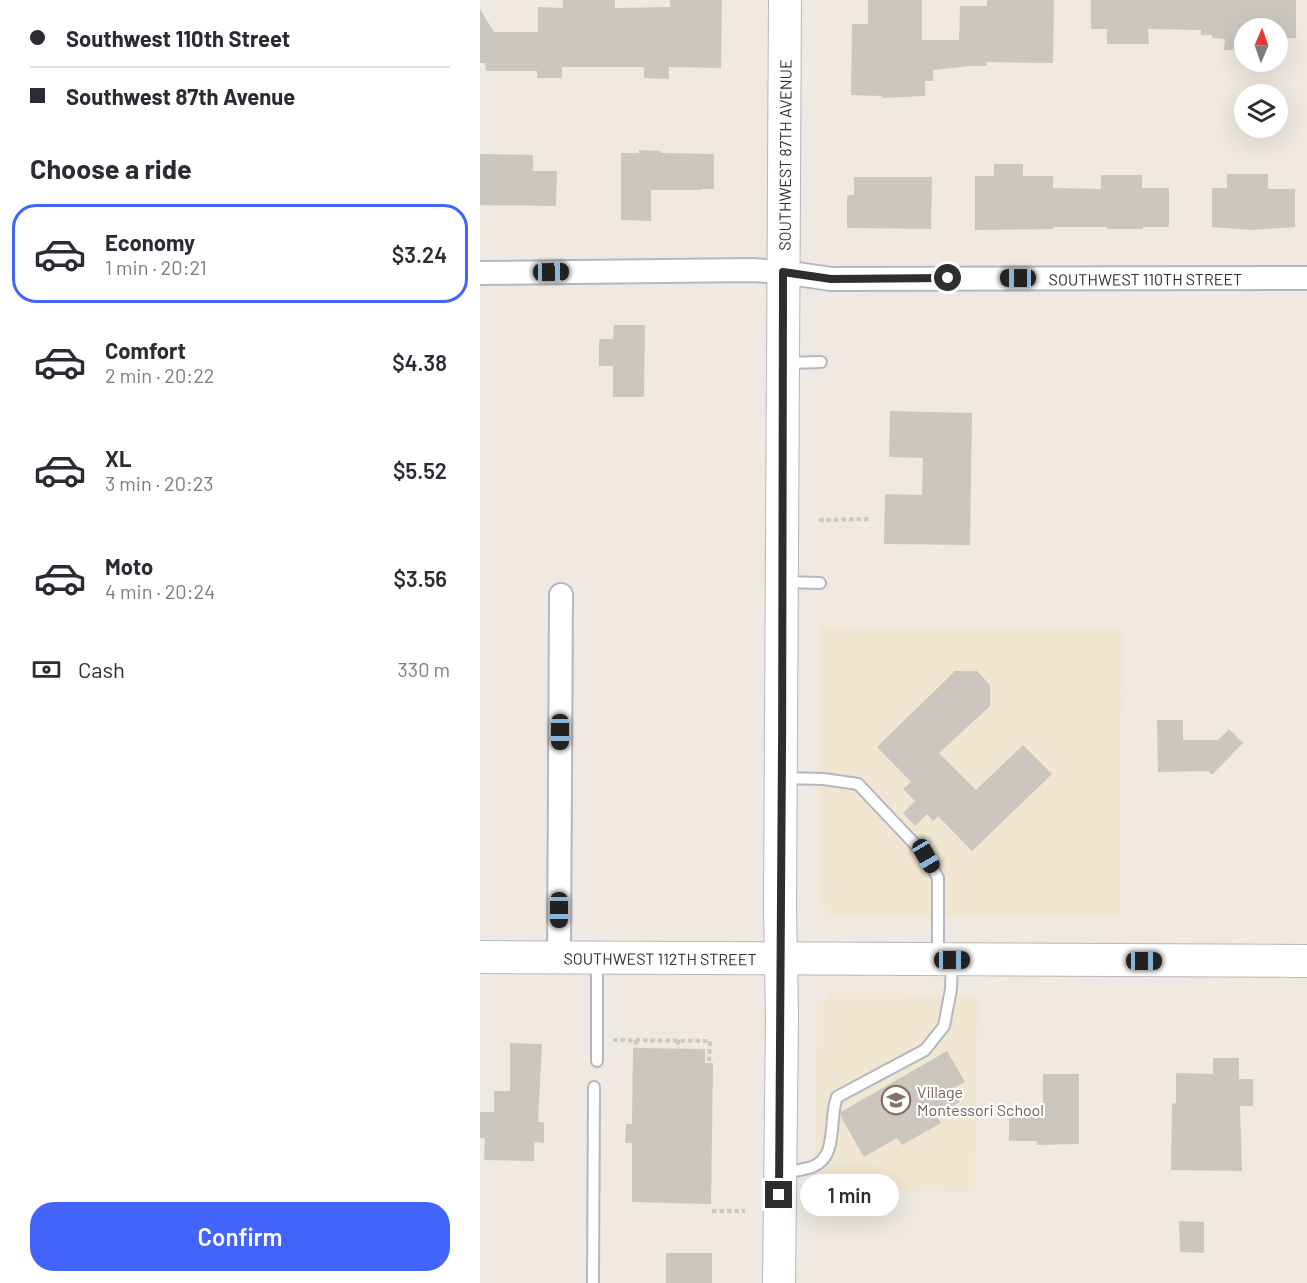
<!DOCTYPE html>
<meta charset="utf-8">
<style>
:root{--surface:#fff;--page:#f2f2f3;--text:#2b2b33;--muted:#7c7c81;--line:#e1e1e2;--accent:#4264fb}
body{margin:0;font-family:Barlow,sans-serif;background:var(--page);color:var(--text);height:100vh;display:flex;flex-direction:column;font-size:22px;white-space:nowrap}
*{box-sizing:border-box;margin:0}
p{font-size:20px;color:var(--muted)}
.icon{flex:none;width:33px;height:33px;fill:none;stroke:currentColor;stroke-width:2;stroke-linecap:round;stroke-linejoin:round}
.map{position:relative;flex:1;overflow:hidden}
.sheet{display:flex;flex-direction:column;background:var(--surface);width:480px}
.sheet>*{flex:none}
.banner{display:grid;align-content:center;height:132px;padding:0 30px;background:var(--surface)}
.needle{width:39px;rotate:2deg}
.fabs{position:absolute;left:754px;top:18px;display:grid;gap:12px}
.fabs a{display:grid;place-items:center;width:54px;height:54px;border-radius:50%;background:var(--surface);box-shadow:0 6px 24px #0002;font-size:30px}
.end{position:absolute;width:27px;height:27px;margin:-14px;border:8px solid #2e2e2e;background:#fff;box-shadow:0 0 0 3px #fff}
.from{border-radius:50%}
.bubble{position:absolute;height:42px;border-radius:21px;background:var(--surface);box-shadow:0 6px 24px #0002;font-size:20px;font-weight:600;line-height:42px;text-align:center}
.car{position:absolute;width:18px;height:36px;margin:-18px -9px;border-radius:8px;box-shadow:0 0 4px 2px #0007;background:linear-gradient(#222 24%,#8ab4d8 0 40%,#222 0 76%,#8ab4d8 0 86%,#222 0)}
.banner b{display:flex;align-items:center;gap:21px;height:57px;font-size:22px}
.banner b+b{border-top:2px solid var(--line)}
.banner i{width:15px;height:15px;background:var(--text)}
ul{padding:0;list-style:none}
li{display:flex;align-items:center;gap:18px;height:99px;margin:0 12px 9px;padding:0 18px;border:3px solid transparent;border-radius:24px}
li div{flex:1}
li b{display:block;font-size:22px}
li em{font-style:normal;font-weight:600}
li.active{border-color:var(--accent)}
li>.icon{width:54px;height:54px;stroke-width:1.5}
h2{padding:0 30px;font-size:27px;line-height:72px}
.pay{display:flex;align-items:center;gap:15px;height:66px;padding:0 30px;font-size:22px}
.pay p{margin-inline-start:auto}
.cta{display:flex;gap:12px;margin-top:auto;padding:12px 30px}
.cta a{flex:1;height:69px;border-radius:24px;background:var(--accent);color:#fff;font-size:24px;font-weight:600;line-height:69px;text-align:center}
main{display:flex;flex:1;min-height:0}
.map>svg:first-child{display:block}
.education{fill:#f0e6d1}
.building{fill:#cbc7bf}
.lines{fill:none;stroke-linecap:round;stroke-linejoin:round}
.lane-casing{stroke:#b4b7c1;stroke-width:14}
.street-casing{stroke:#b4b7c1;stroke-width:26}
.secondary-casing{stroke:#b4b7c1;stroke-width:34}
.path{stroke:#c9c9c9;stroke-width:4;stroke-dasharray:4.5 3;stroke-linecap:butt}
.lane{stroke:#fff;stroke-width:10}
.street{stroke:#fff;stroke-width:22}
.secondary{stroke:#fff;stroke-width:32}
.route{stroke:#2e2e2e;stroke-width:8}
.labels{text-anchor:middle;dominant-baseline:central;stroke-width:4.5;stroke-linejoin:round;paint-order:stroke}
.street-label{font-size:16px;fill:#2e2e2e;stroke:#fff}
.education-label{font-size:16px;fill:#785e54;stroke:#fff;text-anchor:start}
</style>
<main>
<section class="sheet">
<div class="banner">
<b><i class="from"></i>Southwest 110th Street</b>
<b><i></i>Southwest 87th Avenue</b>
</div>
<h2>Choose a ride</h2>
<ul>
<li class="active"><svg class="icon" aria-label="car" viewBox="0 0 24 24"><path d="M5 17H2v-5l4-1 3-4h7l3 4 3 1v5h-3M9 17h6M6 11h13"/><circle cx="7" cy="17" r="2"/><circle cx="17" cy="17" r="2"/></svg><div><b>Economy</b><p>1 min · 20:21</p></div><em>$3.24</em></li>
<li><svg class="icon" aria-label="car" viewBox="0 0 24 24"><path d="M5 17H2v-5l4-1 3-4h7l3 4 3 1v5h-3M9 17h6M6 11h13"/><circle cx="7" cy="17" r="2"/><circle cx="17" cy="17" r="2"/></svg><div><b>Comfort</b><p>2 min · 20:22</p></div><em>$4.38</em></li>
<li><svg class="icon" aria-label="car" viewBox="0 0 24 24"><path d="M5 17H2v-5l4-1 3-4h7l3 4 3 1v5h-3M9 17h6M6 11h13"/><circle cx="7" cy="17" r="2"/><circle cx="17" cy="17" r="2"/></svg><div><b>XL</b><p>3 min · 20:23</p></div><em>$5.52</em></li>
<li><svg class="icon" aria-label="car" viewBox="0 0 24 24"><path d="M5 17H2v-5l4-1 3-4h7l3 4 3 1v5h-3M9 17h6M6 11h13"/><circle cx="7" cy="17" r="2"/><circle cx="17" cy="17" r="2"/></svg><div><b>Moto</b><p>4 min · 20:24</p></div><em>$3.56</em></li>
</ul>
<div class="pay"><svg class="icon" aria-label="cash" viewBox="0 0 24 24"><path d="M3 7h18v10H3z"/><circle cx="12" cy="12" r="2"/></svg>Cash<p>330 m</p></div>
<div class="cta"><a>Confirm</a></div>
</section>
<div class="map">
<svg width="827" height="1283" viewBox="0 0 827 1283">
<rect width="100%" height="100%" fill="#efe9e1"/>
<g class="education">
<polygon points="340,626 642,628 640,918 350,917 338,898"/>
<polygon points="352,993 498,995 495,1192 334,1190 337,1011"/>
</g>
<g class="building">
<polygon points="83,0 135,0 135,8 190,7 190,0 242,0 241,68 189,67 189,79 164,78 164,67 82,67 82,78 57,78 57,71 6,71 5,63 0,63 0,9 14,32 58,32 58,7 83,8"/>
<polygon points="388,0 442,0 442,40 479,40 480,6 507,6 507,0 574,0 573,63 506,62 507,66 491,66 453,70 453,81 445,81 445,96 402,98 402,96 371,95 372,24 388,24"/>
<polygon points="611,0 816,0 816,38 798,38 798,28 765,28 765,50 744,50 745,39 732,38 732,35 721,35 721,30 668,29 669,44 627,44 627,29 611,29"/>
<polygon points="159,150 181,151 181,153 234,154 234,189 221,189 222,190 171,190 171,221 141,220 141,153 159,153"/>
<polygon points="0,154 53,155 53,171 77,171 76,206 0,205"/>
<polygon points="514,164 543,164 543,176 573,176 573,188 621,189 621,175 662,175 662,188 689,188 689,227 663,227 663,229 627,229 627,227 574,227 574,229 495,230 495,176 514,176"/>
<polygon points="747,174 788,174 788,189 815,189 815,227 770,230 732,227 732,188 747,188"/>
<polygon points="374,177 452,177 451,229 367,228 367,195 374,195"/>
<polygon points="134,325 165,325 164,397 133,397 133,366 119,366 119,339 133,339"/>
<polygon points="410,411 492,413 490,545 404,544 405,494 442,495 443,458 409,457"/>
<polygon points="475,671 497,671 510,685 510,706 459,753 496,790 543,745 572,774 492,851 458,816 453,821 447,814 435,826 423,813 435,801 423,789 431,782 397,747"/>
<polygon points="677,720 703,720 703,740 738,740 749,729 763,743 732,775 728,771 678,772"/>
<polygon points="30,1043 62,1044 58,1122 64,1122 64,1143 54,1142 54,1161 4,1160 5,1138 0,1138 0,1112 14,1112 14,1091 30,1091"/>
<polygon points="153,1048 225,1049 225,1063 233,1063 231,1204 152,1202 152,1143 145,1143 146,1124 152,1124"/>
<polygon points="467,1051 485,1082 472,1089 480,1102 456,1115 461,1123 422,1145 417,1138 384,1157 361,1117 361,1112"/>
<polygon points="733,1058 759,1058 759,1079 773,1079 773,1106 760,1106 762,1171 691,1170 692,1104 696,1103 696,1073 733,1074"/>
<polygon points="563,1074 599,1074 599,1144 557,1145 557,1141 529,1141 529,1112 563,1111"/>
<polygon points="699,1221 724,1222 724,1253 700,1252"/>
<rect x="186" y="1253" width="46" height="30"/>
</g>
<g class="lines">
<g class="lane-casing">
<g id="lane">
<polyline points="306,363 341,362"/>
<polyline points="306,582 340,583"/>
<polyline points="302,778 344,779 378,784 446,856 458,878 458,956"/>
<polyline points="117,1061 117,960"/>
<path d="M303 1173C312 1171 323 1170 332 1167 359 1157 348 1120 357 1097L445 1050 464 1026 471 989 472 963"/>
<polyline points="113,1283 114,1087"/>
</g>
</g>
<g class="street-casing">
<g id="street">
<path id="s1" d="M0 273 271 270 303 272 351 279 827 278"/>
<polyline points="79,956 81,595"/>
</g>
</g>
<g class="secondary-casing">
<g id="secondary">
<path id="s2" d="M0 957 827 961"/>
<path id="s3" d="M299 1283 302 1018 300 907 305 0"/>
</g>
</g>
<g class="path">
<polyline points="339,520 391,519"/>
<polyline points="133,1040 230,1041 229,1063"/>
<polyline points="156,1040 156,1048"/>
<polyline points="198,1040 198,1048"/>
<polyline points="232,1211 265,1211"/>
</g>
<use href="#lane" class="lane"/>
<use href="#street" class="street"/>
<use href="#secondary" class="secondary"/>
</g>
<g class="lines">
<path class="route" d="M299 1195C302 887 303 580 303 272L351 279 468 278"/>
</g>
<defs>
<g id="school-ring" transform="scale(1.5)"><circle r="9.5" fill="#fff" stroke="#8d6e63" stroke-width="1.5"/><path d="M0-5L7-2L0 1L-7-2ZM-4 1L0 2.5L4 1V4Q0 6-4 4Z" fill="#8d6e63"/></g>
</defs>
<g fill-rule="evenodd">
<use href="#school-ring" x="416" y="1100"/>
</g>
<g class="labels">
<g class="street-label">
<text stroke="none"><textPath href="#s3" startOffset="1128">SOUTHWEST 87TH AVENUE</textPath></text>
<text stroke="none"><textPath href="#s1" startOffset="666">SOUTHWEST 110TH STREET</textPath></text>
<text stroke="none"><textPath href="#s2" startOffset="180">SOUTHWEST 112TH STREET</textPath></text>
</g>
<g class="education-label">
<text x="437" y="1091">Village<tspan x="437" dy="18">Montessori School</tspan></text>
</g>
</g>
</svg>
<div class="fabs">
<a><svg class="needle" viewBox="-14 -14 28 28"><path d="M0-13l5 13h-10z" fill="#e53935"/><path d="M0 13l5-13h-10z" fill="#7c7c81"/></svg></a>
<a><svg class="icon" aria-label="layers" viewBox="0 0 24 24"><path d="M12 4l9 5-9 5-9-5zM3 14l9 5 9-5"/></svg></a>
</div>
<i class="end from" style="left:468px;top:278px"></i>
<i class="end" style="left:299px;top:1195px"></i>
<div class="bubble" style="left:320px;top:1174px;width:99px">1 min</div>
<i class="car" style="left:71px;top:272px;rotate:89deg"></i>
<i class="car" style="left:538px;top:278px;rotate:270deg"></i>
<i class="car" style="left:80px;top:732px;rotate:180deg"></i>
<i class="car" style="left:446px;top:856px;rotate:150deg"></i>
<i class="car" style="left:79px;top:910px;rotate:180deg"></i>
<i class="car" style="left:472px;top:960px;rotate:90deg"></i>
<i class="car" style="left:664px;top:961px;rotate:90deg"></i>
</div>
</main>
